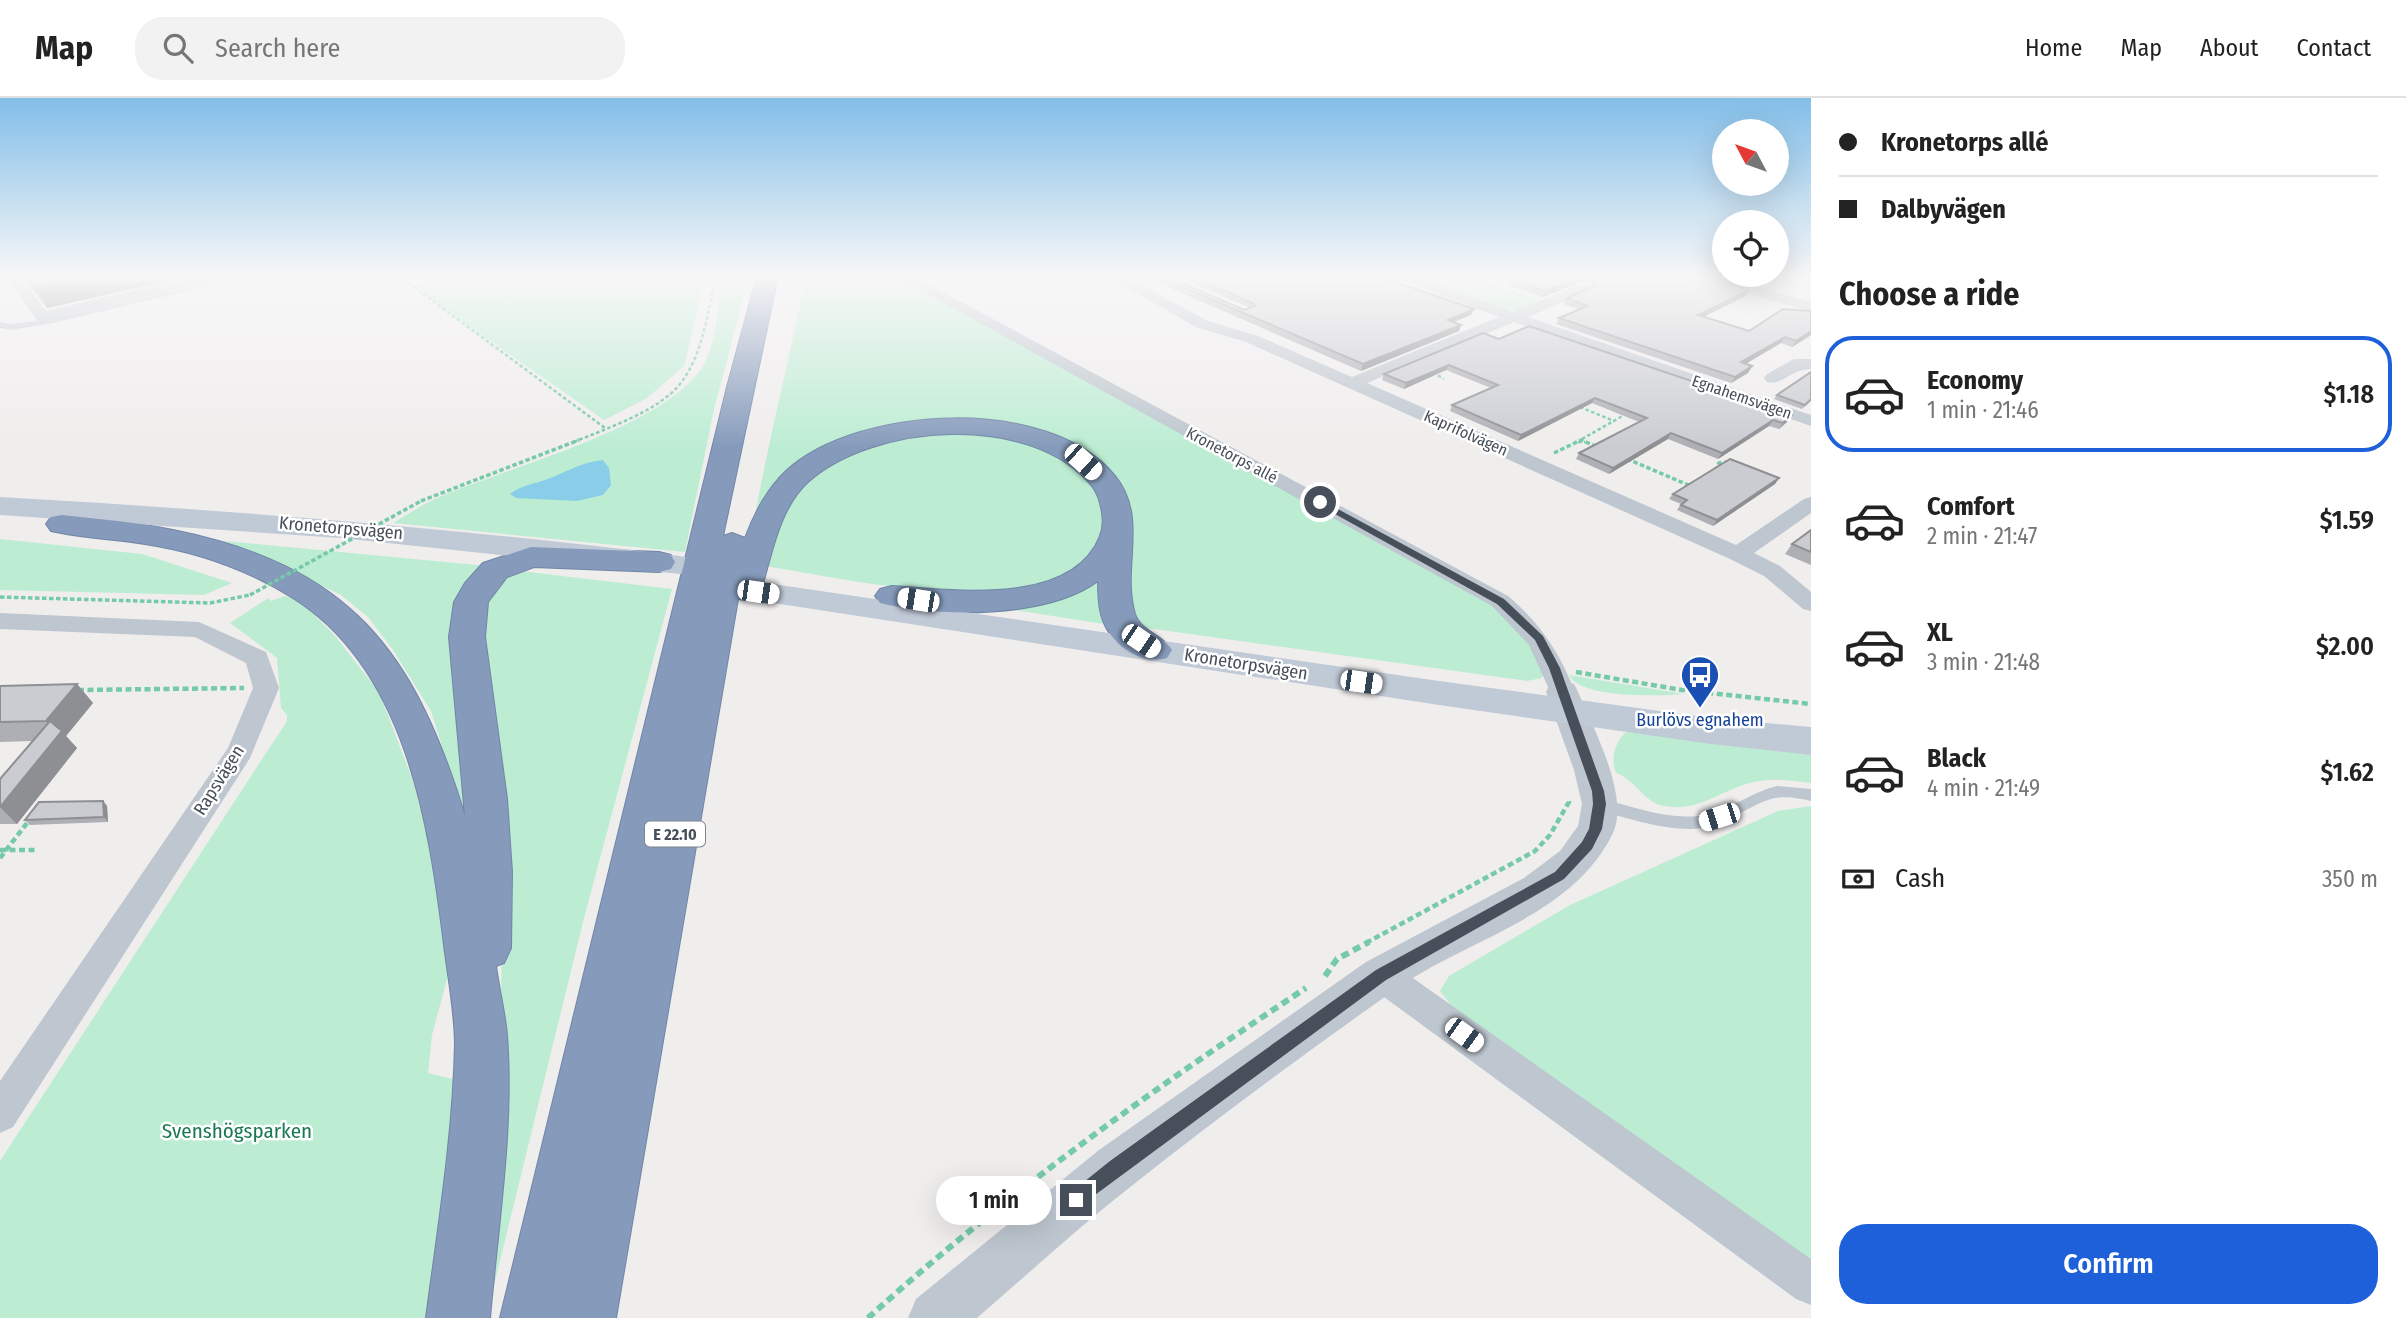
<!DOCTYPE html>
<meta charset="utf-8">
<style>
:root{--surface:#fff;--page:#f2f2f2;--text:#222;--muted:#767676;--line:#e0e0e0;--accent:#1e60d9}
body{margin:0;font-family:"Fira Sans Condensed",sans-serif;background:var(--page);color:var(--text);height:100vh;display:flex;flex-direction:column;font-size:26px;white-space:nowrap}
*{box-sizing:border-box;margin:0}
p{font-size:23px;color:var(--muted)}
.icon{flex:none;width:38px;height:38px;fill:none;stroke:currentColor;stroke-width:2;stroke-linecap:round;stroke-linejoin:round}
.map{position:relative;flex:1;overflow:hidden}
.sheet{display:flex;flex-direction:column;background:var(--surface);width:595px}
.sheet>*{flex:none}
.hud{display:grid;align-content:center;height:154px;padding:0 28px;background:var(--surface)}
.needle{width:46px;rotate:311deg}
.buttons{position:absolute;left:1712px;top:21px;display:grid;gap:14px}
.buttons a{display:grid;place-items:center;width:77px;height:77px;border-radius:50%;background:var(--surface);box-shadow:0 7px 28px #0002;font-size:35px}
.end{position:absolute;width:32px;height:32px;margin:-16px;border:9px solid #464f5a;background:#fff;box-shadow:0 0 0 4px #fff}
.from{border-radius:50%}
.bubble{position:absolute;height:49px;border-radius:24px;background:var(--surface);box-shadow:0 7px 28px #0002;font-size:23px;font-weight:600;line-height:49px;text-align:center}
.car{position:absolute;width:21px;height:42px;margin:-21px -10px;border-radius:9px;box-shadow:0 0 5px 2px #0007;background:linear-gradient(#fff 24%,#345 0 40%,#fff 0 76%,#345 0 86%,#fff 0)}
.hud b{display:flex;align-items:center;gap:24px;height:66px;font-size:26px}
.hud b+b{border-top:2px solid var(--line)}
.hud i{width:18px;height:18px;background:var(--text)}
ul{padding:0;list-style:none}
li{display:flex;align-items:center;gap:21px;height:116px;margin:0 14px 10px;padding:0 14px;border:4px solid transparent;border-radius:28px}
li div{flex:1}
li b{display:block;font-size:26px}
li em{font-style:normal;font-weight:600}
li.active{border-color:var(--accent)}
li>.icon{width:63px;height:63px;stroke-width:1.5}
h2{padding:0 28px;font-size:32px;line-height:84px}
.pay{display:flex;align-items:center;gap:18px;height:77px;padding:0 28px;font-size:26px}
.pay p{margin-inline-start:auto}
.action{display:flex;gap:14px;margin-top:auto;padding:14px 28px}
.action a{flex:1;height:80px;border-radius:28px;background:var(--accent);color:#fff;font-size:28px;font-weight:600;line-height:80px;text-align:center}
header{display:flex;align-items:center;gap:42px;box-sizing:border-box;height:98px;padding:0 35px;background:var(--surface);border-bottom:2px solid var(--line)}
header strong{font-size:33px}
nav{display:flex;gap:38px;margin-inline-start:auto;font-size:24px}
.search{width:490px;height:63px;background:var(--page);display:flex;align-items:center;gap:18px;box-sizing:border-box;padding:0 24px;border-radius:28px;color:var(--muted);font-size:26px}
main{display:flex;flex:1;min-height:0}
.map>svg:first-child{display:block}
.green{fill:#bcedd3}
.water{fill:#8acde9}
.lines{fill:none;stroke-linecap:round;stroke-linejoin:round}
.motorway-casing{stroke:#7186a7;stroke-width:2}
.path-far3{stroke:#75caa7;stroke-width:2.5;stroke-dasharray:3.5 2.5;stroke-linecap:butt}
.path-far2{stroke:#75caa7;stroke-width:3.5;stroke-dasharray:4.5 2.5;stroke-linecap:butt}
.path-far1{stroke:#75caa7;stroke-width:4.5;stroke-dasharray:6 3.5;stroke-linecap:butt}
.path{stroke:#75caa7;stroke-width:6;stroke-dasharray:8 5;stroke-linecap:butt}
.service{fill:#bec6cf;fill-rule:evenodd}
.minor{fill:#bec6cf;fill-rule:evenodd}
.tertiary{fill:#bec6cf;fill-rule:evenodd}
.secondary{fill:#c0c9d6;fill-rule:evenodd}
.motorway{fill:#869bbb;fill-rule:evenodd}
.path-bridge{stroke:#75caa7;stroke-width:3.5;stroke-dasharray:4.5 2.5;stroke-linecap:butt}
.wall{fill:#aeafb5}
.shaded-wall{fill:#8d8f93}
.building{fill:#caccd2;stroke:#8d8f93;stroke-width:2}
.route{fill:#464f5a}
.labels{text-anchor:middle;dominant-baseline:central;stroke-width:5;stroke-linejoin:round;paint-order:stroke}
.far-street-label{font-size:16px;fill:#464f5a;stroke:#fff}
.shield{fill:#fff;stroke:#7e848c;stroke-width:2}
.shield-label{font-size:16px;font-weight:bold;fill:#464f5a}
.street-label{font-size:18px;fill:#464f5a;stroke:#fff}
.transit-label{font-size:18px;fill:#164399;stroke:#fff}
.near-park-label{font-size:21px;fill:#197951;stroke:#fff}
</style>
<header>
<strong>Map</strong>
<div class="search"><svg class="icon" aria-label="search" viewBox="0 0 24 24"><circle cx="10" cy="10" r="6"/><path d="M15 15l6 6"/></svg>Search here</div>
<nav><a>Home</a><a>Map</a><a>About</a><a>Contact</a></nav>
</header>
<main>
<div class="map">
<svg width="1811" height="1220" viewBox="0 0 1811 1220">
<rect width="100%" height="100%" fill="#f0eded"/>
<g class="green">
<polygon points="397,178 706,178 684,268 647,300 604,322"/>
<path d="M722 178H749L714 311 685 454 393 425C407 417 420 408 435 401 503 370 668 330 704 266 719 238 716 208 722 178Z"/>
<path d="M806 178H894L963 215 1500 511C1515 529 1546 555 1542 580L1527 583 1140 529 1130 521 1123 398 1015 330 859 336 752 434C767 348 789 264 806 178Z"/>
<polygon points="1410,178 1468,178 1543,203 1518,213 1503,212"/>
<path d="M959 331 1045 349 1094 383 1109 428C1101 440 1093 459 1081 468 1009 520 849 481 765 468L775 427 801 385 866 343Z"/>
<polygon points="0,441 142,456 232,485 204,497 0,492"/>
<polygon points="214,442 487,468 469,735 431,613 393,552 368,519 341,497 289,472"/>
<polygon points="1105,471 1110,527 995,509"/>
<polygon points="512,472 672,491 583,824 486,1220 501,910 503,770 482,503"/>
<polygon points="285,498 301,503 335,538 379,594 413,683 444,802 450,870 432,937 428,975 460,983 437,1220 0,1220 0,1063 287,623 287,617 281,610 277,560 230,525 268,500 271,503"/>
<path d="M1569 577 1684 596C1660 598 1581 601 1569 577Z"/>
<path d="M1626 634 1811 652V685C1789 682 1768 679 1746 686 1718 695 1696 714 1664 708 1644 705 1634 680 1616 675 1610 661 1615 644 1626 634Z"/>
<polygon points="1811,708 1811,1171 1460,919 1440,893 1449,878 1570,807 1778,713"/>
</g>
<path class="water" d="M603 362 609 370 611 387 603 397 577 403 516 400 510 396C520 388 533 386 545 382 565 375 581 364 603 362Z"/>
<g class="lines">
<g class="motorway-casing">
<g id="motorway">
<path d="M757 178H778L723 438 732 435 745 440C754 416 767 391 786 373 858 307 1050 297 1115 378 1149 420 1121 469 1135 516 1141 534 1163 537 1172 552L1167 560C1138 568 1108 544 1101 516 1098 505 1098 494 1098 483 1048 520 939 520 880 505L875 498 880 491 892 488C952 492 1072 509 1100 438 1106 424 1101 400 1092 388 1032 314 874 325 808 384 786 404 776 437 769 464 765 476 764 489 757 499L745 502 738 501 616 1220H500L727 289Z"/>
<path d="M62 417C99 421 136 424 173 432 350 468 414 552 465 718L449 539 454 504 465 485 483 465 531 449 659 454 671 457 675 464 671 471 659 474 534 469 507 479 488 504 485 539 507 701 512 774 511 850 504 865 496 868C499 891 505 914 507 937 514 1030 498 1127 490 1220H426C438 1129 453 1038 455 947 455 914 448 880 444 847 429 725 406 571 293 500 248 472 198 454 145 446 114 441 82 440 51 433L46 426 51 419Z"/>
</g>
</g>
<g class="path-far3">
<polyline points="399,178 605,330"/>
<polyline points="1433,274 1444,281"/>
<polyline points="1580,309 1614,323"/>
<polyline points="1582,341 1626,316"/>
<path d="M574 344C607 330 663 312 683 282 704 252 708 212 716 178"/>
<polyline points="1578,344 1585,344"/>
</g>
<g class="path-far2">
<polyline points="1554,355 1581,342 1600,350"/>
<polyline points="1627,361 1691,388 1688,389"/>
<polyline points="1715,373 1719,365 1730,364"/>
<polyline points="421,403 579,342"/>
<polyline points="0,499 210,505 250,497"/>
</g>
<g class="path-far1">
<polyline points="1576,574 1682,592 1811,606"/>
<polyline points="78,592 244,590"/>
<polyline points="0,752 37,752"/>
<polyline points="0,760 31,720"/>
<polyline points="1366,845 1535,753 1550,737 1569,704 1568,701"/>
</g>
<g class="path">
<polyline points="1325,878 1337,861 1369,844"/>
<path d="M868 1220C1003 1098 1154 990 1306 890"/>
</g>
<g class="service">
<polygon points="237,178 251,178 53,225 11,232 0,230 0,224 11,226 53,221"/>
<polygon points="1144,178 1156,178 1131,188 1124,186"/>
<path d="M1777 688 1811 691V703C1797 700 1782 697 1768 702 1745 710 1727 726 1703 730 1672 735 1625 720 1596 711L1593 707 1596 703 1601 701C1636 709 1677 726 1712 715 1735 708 1753 694 1777 688Z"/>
</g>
<g class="minor">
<polygon points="5,178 19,178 46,213 194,178 220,178 218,181 42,224 37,222"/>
<path d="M895 178H913L1508 498C1540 525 1560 555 1575 594L1571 600 1562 603 1553 600 1529 547 1492 508Z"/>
<polygon points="1107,178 1125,178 1208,223 1258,238 1352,279 1499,219 1389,178 1410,178 1513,214 1579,187 1589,187 1591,190 1589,193 1528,219 1811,317 1811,328 1514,224 1367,285 1736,447 1804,401 1811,399 1811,415 1754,455 1780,468 1811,494 1811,513 1803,511 1764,478 1730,461 1246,244 1196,229"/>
<polygon points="1696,178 1719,178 1811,204 1811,214 1698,181"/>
<path d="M1794 261H1811V271C1790 271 1783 288 1767 284L1764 280 1767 276Z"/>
<polygon points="0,515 199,524 266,554 279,590 250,660 13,1029 0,1035 0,983 228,650 253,590 246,565 195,539 0,531"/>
<polygon points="1381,862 1393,866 1811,1161 1811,1207 1796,1201 1369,888 1364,877 1369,866"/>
</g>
<path class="tertiary" d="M1562 583 1574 586 1578 594C1593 630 1630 698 1613 735 1572 820 1465 841 1393 893 1306 955 1218 1019 1134 1086 1080 1128 1029 1175 977 1220H908L916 1201 1099 1052 1366 864 1524 780 1560 753 1578 728 1582 706 1574 672 1546 594 1550 586Z"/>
<g class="secondary">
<path d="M0 399C227 412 454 430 680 458L691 460 696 467 691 474 680 476 341 440 0 417Z"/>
<polygon points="758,484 1439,583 1711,620 1811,629 1811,657 1711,646 1439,607 747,501 742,494 747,487"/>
</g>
<use href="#motorway" class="motorway"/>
<polyline class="path-bridge" points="250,497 421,403"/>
</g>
<g class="wall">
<polygon points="21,178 189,178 47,210"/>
<polygon points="1153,178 1166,178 1244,212 1250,210 1176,178 1378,178 1471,217 1454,224 1459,233 1361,273 1152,182"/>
<polygon points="1522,178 1702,178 1749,192 1746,198 1704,218 1749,233 1811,213 1811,237 1792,249 1781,245 1745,266 1752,268 1748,275 1731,285 1556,226 1559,220 1578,211 1564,206 1567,200 1593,189 1589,184 1578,185 1543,199 1509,188 1512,182"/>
<polygon points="1729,178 1754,178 1752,182 1748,183"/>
<polygon points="1499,241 1792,317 1788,323 1779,331 1769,328 1718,361 1668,341 1609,376 1576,361 1579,355 1639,324 1592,305 1518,343 1450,313 1452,307 1491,290 1446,272 1404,291 1382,282 1384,276"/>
<polygon points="1811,274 1811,303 1802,311 1774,301 1777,297"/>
<polygon points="1779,380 1775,386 1713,428 1677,412 1681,406 1669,401 1673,396"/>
<polygon points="1811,432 1811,467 1785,456 1792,446"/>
<polygon points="77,586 93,605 66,638 77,650 17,726 0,726 0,681 33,643 0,644 0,588"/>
<polygon points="103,703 107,708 108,724 30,727 25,722"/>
</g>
<g class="shaded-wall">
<polygon points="87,178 189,178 47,210 35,189"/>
<polygon points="1581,179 1578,185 1543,199 1545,193"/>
<polygon points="1749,192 1746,198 1695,223 1698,217"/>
<polygon points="1474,211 1471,217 1445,227 1448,222"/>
<polygon points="1461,227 1459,233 1361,273 1363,266"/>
<polygon points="1811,233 1811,237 1792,249 1796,243"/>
<polygon points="1785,239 1781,245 1737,271 1741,264"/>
<polygon points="1449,267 1446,272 1404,291 1406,285"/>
<polygon points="1752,268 1748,275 1731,285 1735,279"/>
<polygon points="1595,300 1592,305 1518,343 1521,337"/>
<polygon points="1792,317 1788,323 1779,331 1783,325"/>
<polygon points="1773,322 1769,328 1718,361 1722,355"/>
<polygon points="1671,335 1668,341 1609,376 1613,370"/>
<polygon points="1779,380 1775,386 1713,428 1717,422"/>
<polygon points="77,586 93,605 66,638 77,650 17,726 0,709 58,638 46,623"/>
<polygon points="103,703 107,708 108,724 104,719"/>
</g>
<g class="building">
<polygon points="25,178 87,178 35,189"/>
<polygon points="1157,178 1166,178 1244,212 1255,208 1253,205 1190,178 1378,178 1474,211 1448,222 1461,227 1363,266"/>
<polygon points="1522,178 1702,178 1749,192 1698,217 1749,233 1783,211 1811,213 1811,233 1796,243 1785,239 1741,264 1752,268 1735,279 1559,220 1588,208 1567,200 1594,188 1596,183 1592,178 1581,179 1545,193 1512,182"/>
<polygon points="1529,228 1792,317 1783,325 1773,322 1722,355 1671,335 1613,370 1579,355 1647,320 1595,300 1521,337 1452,307 1498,287 1449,267 1406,285 1384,276 1483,235 1499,241"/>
<polygon points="1811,274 1811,301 1805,307 1777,297"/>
<polygon points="1730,361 1779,380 1717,422 1681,407 1687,402 1673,396"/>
<polygon points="1811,432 1811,454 1792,446"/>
<polygon points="77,586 46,623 0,624 0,588"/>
<polygon points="50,623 62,633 0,709 0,681"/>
<polygon points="103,703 104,719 25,722 39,704"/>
</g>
<linearGradient id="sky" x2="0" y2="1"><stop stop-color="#82bee8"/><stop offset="0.51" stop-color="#f8f7f7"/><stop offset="1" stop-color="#f8f7f7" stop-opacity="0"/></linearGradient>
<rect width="1811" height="349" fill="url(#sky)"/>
<polygon class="route" points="1317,403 1323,403 1504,501 1543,538 1560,570 1604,693 1606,706 1602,731 1592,751 1564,781 1386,882 1076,1111 1069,1109 1067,1102 1069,1096 1110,1063 1376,872 1555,774 1582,744 1589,731 1593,706 1592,693 1549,570 1535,542 1497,506 1317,406"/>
<defs>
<g id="bus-pin" transform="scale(2.0125)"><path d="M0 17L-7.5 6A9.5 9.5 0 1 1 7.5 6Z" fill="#1a4fb4" stroke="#fff"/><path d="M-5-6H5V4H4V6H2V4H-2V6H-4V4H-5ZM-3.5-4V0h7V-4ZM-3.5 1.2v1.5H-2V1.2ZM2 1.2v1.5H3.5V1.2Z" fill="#fff"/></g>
</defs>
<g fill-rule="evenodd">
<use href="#bus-pin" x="1700" y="577"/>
</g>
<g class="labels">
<g class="far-street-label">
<text transform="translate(1742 299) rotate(19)">Egnahemsvägen</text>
<text transform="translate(1466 335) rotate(24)">Kaprifolvägen</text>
<text transform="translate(1232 357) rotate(28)">Kronetorps allé</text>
</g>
<rect class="shield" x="645" y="723.5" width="60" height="25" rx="5"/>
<g class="shield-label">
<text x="675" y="736">E 22.10</text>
</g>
<g class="street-label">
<text transform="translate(341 430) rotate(5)">Kronetorpsvägen</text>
<text transform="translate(1246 566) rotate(9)">Kronetorpsvägen</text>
<text transform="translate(219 682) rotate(-58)">Rapsvägen</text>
</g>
<g class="transit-label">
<text x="1700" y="622">Burlövs egnahem</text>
</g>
<g class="near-park-label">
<text x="237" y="1033">Svenshögsparken</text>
</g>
</g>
</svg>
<div class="buttons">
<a><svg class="needle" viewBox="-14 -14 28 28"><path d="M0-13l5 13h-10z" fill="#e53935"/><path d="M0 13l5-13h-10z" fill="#767676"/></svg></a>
<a><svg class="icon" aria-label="locate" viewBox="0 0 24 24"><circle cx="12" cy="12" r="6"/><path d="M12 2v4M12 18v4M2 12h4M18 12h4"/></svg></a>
</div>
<i class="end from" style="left:1320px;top:404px"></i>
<i class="end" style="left:1076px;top:1102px"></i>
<div class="bubble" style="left:936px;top:1078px;width:116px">1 min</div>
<i class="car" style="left:1083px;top:364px;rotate:132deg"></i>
<i class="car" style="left:758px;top:494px;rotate:98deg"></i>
<i class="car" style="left:918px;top:502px;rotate:279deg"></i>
<i class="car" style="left:1141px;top:543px;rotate:124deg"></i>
<i class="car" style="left:1361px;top:584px;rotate:98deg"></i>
<i class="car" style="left:1719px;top:719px;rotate:252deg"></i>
<i class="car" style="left:1464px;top:937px;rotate:126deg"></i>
</div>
<section class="sheet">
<div class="hud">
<b><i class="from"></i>Kronetorps allé</b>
<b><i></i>Dalbyvägen</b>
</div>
<h2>Choose a ride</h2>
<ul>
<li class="active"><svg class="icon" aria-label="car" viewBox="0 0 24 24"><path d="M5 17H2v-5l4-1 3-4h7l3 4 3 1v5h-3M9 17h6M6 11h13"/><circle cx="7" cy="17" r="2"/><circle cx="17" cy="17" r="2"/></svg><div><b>Economy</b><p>1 min · 21:46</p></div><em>$1.18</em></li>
<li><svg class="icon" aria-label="car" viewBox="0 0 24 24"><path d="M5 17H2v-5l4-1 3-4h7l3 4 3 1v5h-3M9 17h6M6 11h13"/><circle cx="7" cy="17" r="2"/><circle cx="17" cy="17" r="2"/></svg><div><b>Comfort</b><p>2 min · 21:47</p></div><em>$1.59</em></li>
<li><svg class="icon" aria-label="car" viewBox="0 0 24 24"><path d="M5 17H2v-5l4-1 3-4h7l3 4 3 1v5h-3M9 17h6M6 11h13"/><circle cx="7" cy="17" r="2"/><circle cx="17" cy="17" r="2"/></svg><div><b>XL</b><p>3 min · 21:48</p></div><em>$2.00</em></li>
<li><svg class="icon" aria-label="car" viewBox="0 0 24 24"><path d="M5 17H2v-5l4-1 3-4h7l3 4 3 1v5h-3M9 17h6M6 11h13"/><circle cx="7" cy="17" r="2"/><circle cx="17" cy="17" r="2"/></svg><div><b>Black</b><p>4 min · 21:49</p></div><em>$1.62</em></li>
</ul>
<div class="pay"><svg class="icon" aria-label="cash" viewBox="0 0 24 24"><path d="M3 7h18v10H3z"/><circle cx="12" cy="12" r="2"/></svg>Cash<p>350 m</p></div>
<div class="action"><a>Confirm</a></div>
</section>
</main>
